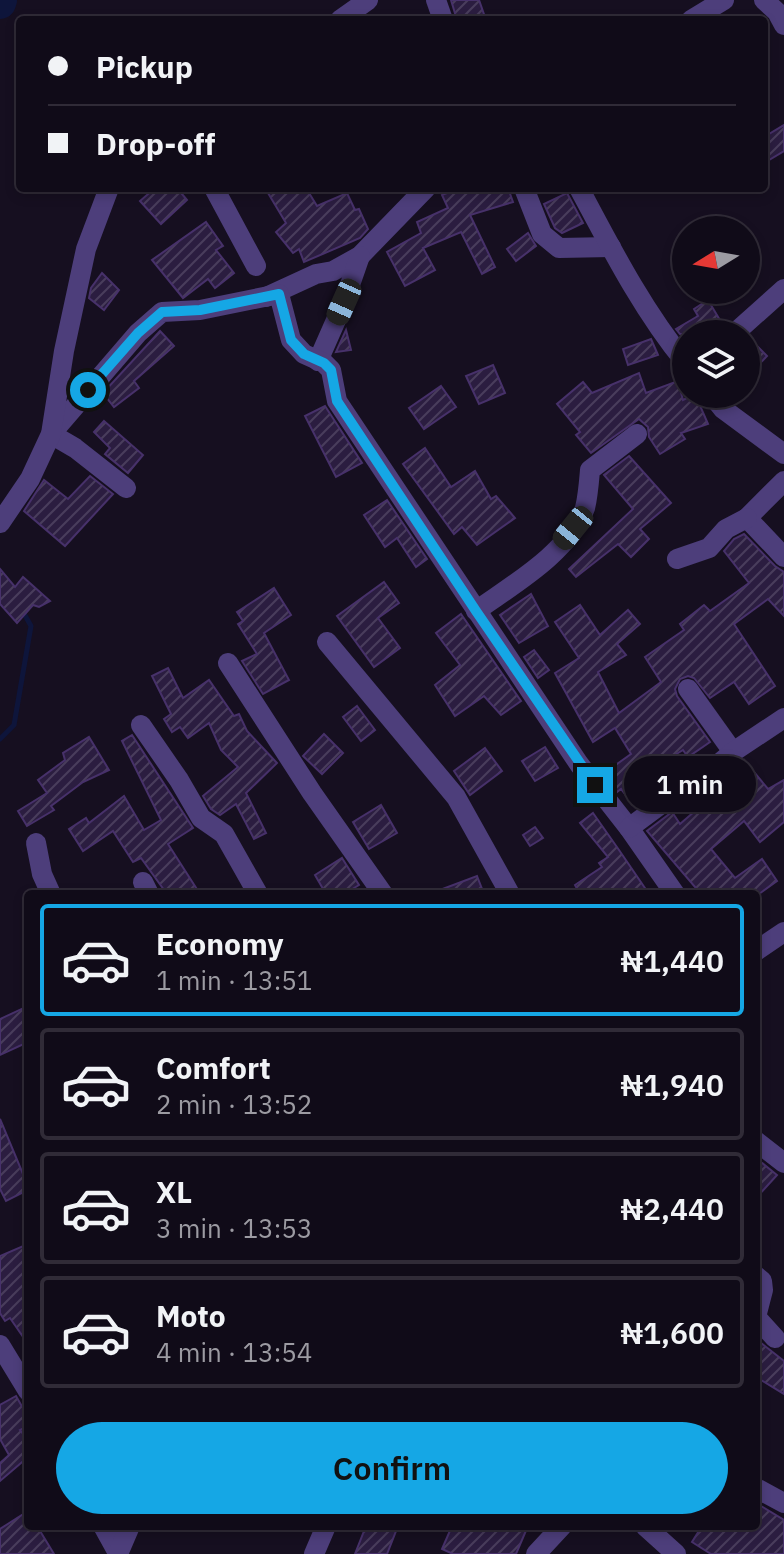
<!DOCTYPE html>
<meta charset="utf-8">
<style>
:root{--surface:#100b18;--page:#191421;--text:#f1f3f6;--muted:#9c9ba2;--line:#302b37;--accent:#15a7e5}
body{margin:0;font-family:"IBM Plex Sans",sans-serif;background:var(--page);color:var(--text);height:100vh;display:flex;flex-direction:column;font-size:30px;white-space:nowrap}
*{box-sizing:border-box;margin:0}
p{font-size:26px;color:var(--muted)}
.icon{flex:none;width:44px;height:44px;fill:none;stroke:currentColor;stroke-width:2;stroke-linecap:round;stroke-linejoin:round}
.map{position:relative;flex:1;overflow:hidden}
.sheet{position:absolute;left:24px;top:890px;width:736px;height:640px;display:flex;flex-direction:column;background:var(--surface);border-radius:8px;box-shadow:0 4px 12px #0003,0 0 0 2px var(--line)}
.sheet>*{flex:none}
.guide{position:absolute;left:16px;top:16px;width:752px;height:176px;border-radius:8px;box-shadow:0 4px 12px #0003,0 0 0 2px var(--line);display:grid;align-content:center;height:176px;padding:0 32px;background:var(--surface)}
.needle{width:52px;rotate:259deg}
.tools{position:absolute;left:672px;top:216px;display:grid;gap:16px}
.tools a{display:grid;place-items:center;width:88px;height:88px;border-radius:50%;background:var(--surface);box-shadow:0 4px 12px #0003,0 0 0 2px var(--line);font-size:40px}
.end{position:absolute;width:36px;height:36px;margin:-18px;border:10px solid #15a7e5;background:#111;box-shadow:0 0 0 4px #111}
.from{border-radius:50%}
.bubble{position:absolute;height:56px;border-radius:28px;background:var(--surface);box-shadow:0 4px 12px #0003,0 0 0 2px var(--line);font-size:26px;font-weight:600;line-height:56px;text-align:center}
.car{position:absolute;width:24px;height:48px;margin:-24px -12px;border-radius:10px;box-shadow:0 0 6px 2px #0007;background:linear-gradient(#222 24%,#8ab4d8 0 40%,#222 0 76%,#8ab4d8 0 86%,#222 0)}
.guide b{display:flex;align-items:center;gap:28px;height:76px;font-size:30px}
.guide b+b{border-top:2px solid var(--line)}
.guide i{width:20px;height:20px;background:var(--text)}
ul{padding:14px 0 0;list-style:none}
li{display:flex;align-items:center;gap:24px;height:112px;margin:0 16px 12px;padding:0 16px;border:4px solid var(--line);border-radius:8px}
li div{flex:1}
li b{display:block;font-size:30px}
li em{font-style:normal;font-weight:600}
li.current{border-color:var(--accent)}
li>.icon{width:72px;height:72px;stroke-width:1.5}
.cta{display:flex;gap:16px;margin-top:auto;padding:16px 32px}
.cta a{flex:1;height:92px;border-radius:48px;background:var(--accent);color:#111;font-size:32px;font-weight:600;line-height:92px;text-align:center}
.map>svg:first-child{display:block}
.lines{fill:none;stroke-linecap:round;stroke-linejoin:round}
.stream{stroke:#0e153b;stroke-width:5}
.river{stroke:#0e153b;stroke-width:32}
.building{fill:url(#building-hatch);stroke:#47316a;stroke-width:2}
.minor{stroke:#4d3e7b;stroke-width:20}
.route{stroke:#15a7e5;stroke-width:10}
</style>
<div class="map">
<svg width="784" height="1554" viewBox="0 0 784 1554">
<defs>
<pattern id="building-hatch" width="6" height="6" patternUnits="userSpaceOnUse" patternTransform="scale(2)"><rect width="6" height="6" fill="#2b1d40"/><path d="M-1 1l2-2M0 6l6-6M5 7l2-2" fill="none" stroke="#493d5c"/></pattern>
</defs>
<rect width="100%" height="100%" fill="#160f20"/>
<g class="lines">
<polyline class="stream" points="0,739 14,725 31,626 22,610"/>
<polyline class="river" points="0,3 1,0"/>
</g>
<g class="building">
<polygon points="451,0 479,0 486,20 457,20"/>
<polygon points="784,125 784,151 764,163 764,137"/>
<polygon points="155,188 177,188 187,200 161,224 140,201"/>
<polygon points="265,188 306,188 317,206 347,193 355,210 359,209 368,229 360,238 304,262 299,249 293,253 276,232 286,223"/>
<polygon points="459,188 508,188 513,202 470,215 495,267 482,274 461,232 423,248 435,270 405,286 387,252 421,233 417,222 448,208 442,195"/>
<polygon points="567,193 583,223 562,233 555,228 544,204"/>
<polygon points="206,222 223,246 216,250 234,273 215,288 208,279 183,298 152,260"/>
<polygon points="528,233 536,246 516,261 507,249"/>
<polygon points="102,273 119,290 104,310 89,298 91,288"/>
<polygon points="708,300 724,327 723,334 680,334 676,329 698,316 694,309"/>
<polygon points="346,330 351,350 336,352"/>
<polygon points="160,331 174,346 134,381 139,388 114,407 103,393"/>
<polygon points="749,338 767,356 746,378 746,340"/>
<polygon points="651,339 658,355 628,365 623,349"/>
<polygon points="493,365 505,393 479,404 466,376"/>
<polygon points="639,373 646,393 678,381 683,400 695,394 708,424 681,433 685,439 660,454 649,437 648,427 639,419 591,453 576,435 580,432 557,404 583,382 592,393"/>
<polygon points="441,386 456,407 424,429 409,408"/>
<polygon points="325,406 362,463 336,477 305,416"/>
<polygon points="104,421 143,455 128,473 105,454 110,448 94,432"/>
<polygon points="425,448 451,487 475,471 491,499 496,496 515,518 477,545 462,527 454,534 403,464"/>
<polygon points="629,456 671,503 640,529 649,539 631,557 618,544 576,577 569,569 633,509 604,475"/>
<polygon points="90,476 113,494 65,546 24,511 44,480 68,499"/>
<polygon points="387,500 427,559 416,567 397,538 385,547 364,515"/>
<polygon points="744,534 775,566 784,572 784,616 768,599 734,624 775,686 749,704 734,682 710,698 694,678 688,676 680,679 675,689 677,696 710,742 688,757 683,750 642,775 656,792 635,807 621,789 617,792 603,774 631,754 615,728 593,742 555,673 579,658 555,622 580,605 600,635 628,610 640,624 617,644 626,655 598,672 619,713 661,682 645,657 684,630 680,624 704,605 710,611 749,583 724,551 734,539"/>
<polygon points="0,569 15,587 23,577 50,601 39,607 33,605 17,623 0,604"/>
<polygon points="384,582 399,603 378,618 400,648 374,667 337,616"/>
<polygon points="274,588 291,615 264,633 289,680 263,694 242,661 257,654 238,624 243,621 237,612"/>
<polygon points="531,594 548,626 519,643 500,615"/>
<polygon points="461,614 521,701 501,715 484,696 455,716 435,685 460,665 436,633"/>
<polygon points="534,650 549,670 538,678 524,657"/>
<polygon points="168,668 183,698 209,680 234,716 239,714 247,731 277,763 246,793 266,833 254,839 236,804 220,815 211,809 203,796 238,767 221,750 209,723 188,738 180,727 172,732 164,719 171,714 152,676"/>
<polygon points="357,706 375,730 361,741 343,717"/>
<polygon points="324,734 343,753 322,774 303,756"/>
<polygon points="132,735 193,828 168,844 200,894 167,894 141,858 133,862 113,831 83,851 69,829 86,818 89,823 124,796 144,830 161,820 122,741"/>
<polygon points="89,737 109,770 83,782 51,806 54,810 27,826 18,811 47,793 38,780 65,760 63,753"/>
<polygon points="545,747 558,768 535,781 522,761"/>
<polygon points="485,748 502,771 470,795 454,771"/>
<polygon points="744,760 768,789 784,780 784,822 760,842 744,821 711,849 735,878 762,859 777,881 759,894 701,894 647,831 672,812 680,824 718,791 714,786"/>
<polygon points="381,805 397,833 369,849 353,822"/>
<polygon points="593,813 619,850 649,894 580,894 575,885 602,867 599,863 608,857 580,823"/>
<polygon points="535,827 543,838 530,846 523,835"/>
<polygon points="342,858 359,885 344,894 326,894 315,875"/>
<polygon points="477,876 484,894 433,894 432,893"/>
<polygon points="28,1006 28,1042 0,1055 0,1019"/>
<polygon points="0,1119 28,1186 28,1190 6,1201 0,1189"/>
<polygon points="756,1158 777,1175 756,1198"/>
<polygon points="28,1244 28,1344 10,1318 5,1321 0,1313 0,1256"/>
<polygon points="756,1339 784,1361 784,1394 756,1377"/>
<polygon points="16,1396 28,1417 28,1426 20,1430 28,1440 28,1457 0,1481 0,1463 9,1455 0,1439 0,1405"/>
<polygon points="756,1503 784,1520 784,1554 711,1554 692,1542 702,1526 756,1526"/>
<polygon points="28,1511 28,1526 37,1526 54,1554 0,1554 0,1529"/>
<polygon points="366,1526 398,1526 387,1554 355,1554"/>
<polygon points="452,1526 528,1526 516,1554 453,1554 442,1549"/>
</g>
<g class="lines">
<g class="minor">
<polyline points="436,0 443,20"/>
<polyline points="764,0 777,12 784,25"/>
<polyline points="340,20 368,0"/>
<polyline points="691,20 724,0"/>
<polyline points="214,188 256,266"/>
<polyline points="524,188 542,234 559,248 611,247"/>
<path d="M579 188C611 248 643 311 686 363"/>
<polyline points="266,297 316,274 333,271 360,256 426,188"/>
<polyline points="736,332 784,289"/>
<polyline points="318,361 344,302 360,256"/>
<polyline points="711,394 723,409 784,454"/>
<polyline points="784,481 747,518 784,557"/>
<polyline points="126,488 75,448 51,434 138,333 162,312 200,310 279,294 291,340 304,354 324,363 331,370 337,401 579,764 629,828 675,894"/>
<polyline points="0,523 30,479 51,434 64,351 86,249 109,188"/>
<polyline points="677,559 709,548 726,529 747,518"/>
<path d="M476 611C512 585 569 553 585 508 588 496 589 482 590 470L637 434"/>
<polyline points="327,642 456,797 510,894"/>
<polyline points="228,663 312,793 383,894"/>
<polyline points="688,689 733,752"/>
<polyline points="141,725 179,780 201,818 224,834 258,894"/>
<polyline points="629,828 664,802 692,786 733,752 784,718"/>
<polyline points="36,843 42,874 51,894"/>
<polyline points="143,882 149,894"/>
<polyline points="756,951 784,932"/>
<polyline points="756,1141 784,1163"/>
<polyline points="756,1276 762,1281 763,1290 756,1317 775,1338"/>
<polyline points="0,1345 28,1391"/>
<polyline points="756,1488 784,1503"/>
<polyline points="103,1526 118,1553"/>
<polyline points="645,1526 676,1554"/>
<polyline points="118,1554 130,1526"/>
<polyline points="314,1554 326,1526"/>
<polyline points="536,1554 562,1526"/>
</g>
</g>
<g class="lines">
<polyline class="route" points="88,390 138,333 162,312 200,310 279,294 291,340 304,354 324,363 331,370 337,401 476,611 595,785"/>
</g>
</svg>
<div class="tools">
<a><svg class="needle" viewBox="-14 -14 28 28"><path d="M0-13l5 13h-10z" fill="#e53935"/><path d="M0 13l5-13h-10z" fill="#9c9ba2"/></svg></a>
<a><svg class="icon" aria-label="layers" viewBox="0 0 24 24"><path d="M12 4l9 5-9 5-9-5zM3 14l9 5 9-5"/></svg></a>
</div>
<i class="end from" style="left:88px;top:390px"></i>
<i class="end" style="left:595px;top:785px"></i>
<div class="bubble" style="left:624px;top:756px;width:132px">1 min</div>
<i class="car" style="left:344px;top:302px;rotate:204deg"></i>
<i class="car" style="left:573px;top:528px;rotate:219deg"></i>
<div class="guide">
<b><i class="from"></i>Pickup</b>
<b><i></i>Drop-off</b>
</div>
<section class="sheet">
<ul>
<li class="current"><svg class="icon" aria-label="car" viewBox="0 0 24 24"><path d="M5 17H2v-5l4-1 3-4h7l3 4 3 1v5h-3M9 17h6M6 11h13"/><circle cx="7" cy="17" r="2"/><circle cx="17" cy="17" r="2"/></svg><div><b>Economy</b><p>1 min · 13:51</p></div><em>₦1,440</em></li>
<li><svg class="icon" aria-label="car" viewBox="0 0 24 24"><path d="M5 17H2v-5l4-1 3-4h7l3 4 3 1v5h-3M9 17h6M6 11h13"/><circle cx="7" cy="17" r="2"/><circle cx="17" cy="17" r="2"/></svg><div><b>Comfort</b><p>2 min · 13:52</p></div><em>₦1,940</em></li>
<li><svg class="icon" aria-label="car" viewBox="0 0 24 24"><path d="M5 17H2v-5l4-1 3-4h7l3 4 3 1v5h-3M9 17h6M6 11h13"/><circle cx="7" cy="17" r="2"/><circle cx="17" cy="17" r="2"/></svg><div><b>XL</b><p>3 min · 13:53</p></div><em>₦2,440</em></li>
<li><svg class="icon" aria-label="car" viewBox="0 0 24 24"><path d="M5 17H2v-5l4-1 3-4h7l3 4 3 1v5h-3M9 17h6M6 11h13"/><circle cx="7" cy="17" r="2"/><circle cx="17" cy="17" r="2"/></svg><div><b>Moto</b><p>4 min · 13:54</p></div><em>₦1,600</em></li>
</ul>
<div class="cta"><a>Confirm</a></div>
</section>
</div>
